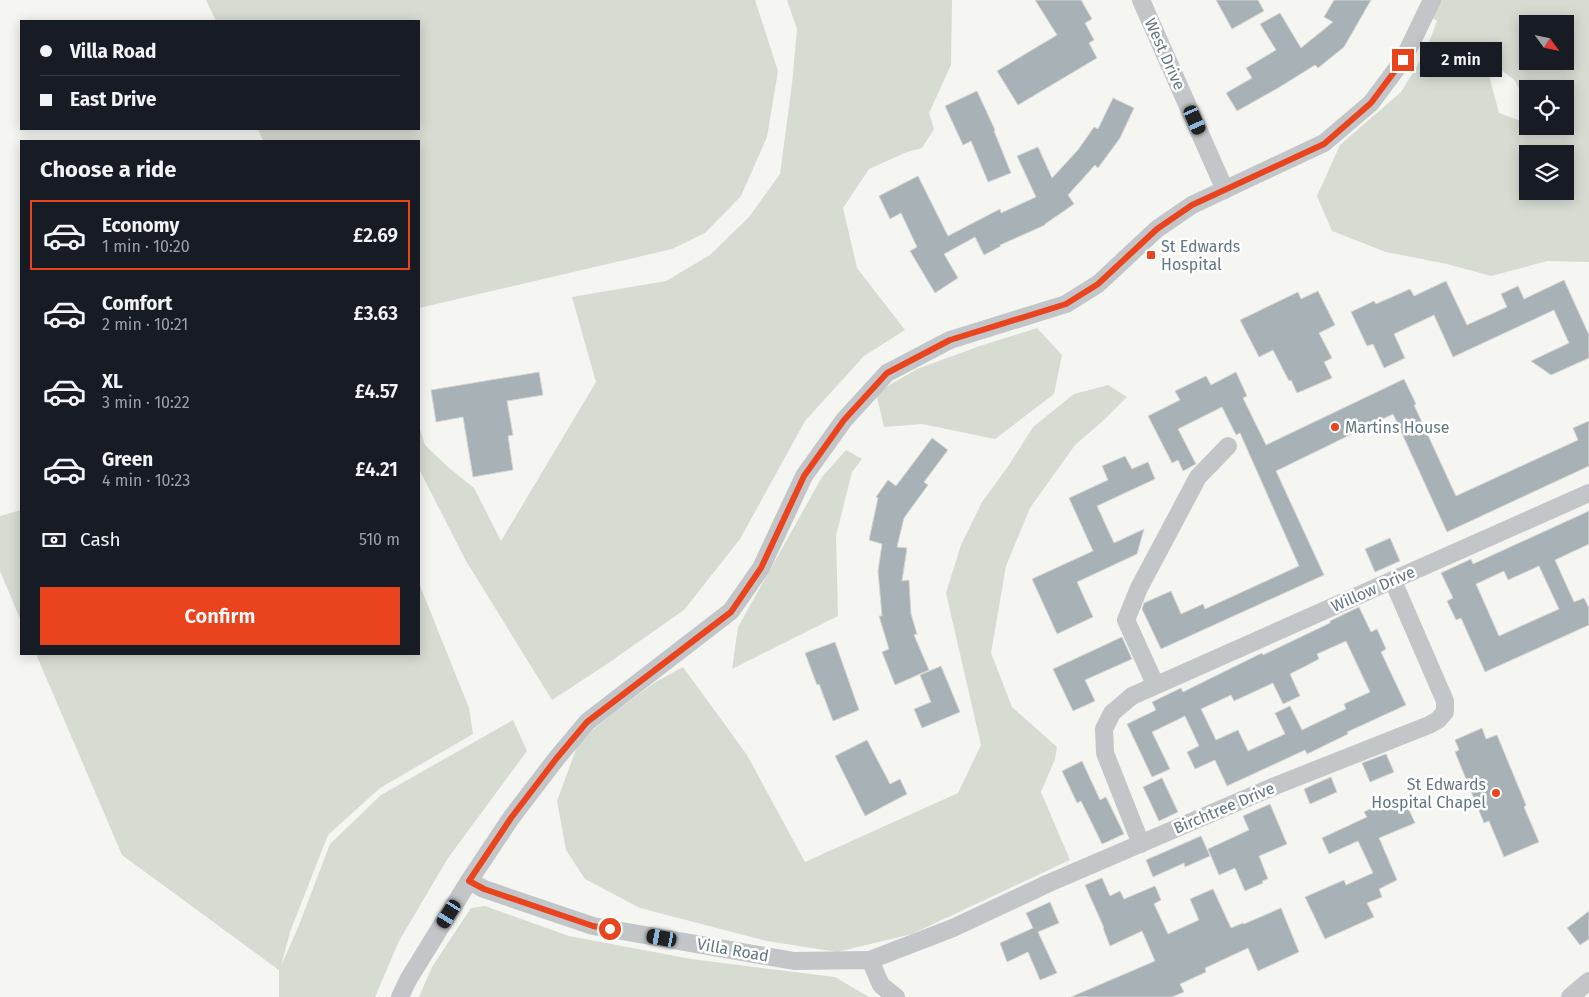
<!DOCTYPE html>
<meta charset="utf-8">
<style>
:root{--surface:#171b24;--page:#20242c;--text:#f1f3f6;--muted:#9ea1a6;--line:#363941;--accent:#e9441d}
body{margin:0;font-family:"Fira Sans",sans-serif;background:var(--page);color:var(--text);height:100vh;display:flex;flex-direction:column;font-size:19px;white-space:nowrap}
*{box-sizing:border-box;margin:0}
p{font-size:16px;color:var(--muted)}
.icon{flex:none;width:28px;height:28px;fill:none;stroke:currentColor;stroke-width:2;stroke-linecap:round;stroke-linejoin:round}
.map{position:relative;flex:1;overflow:hidden}
.sheet{position:absolute;left:20px;top:140px;width:400px;height:515px;display:flex;flex-direction:column;background:var(--surface);border-radius:0px;box-shadow:0 2px 12px #0003}
.sheet>*{flex:none}
.top-card{position:absolute;left:20px;top:20px;width:400px;height:110px;border-radius:0px;box-shadow:0 2px 12px #0003;display:grid;align-content:center;height:110px;padding:0 20px;background:var(--surface)}
.needle{width:32px;rotate:123deg}
.fabs{position:absolute;left:1519px;top:15px;display:grid;gap:10px}
.fabs a{display:grid;place-items:center;width:55px;height:55px;border-radius:0px;background:var(--surface);box-shadow:0 2px 12px #0003;font-size:25px}
.end{position:absolute;width:22px;height:22px;margin:-11px;border:6px solid #e9441d;background:#fff;box-shadow:0 0 0 2px #fff}
.from{border-radius:50%}
.bubble{position:absolute;height:35px;border-radius:0px;background:var(--surface);box-shadow:0 2px 12px #0003;font-size:16px;font-weight:600;line-height:35px;text-align:center}
.car{position:absolute;width:15px;height:30px;margin:-15px -8px;border-radius:6px;box-shadow:0 0 4px 1px #0007;background:linear-gradient(#222 24%,#8ab4d8 0 40%,#222 0 76%,#8ab4d8 0 86%,#222 0)}
.top-card b{display:flex;align-items:center;gap:18px;height:48px;font-size:19px}
.top-card b+b{border-top:1px solid var(--line)}
.top-card i{width:12px;height:12px;background:var(--text)}
ul{padding:0;list-style:none}
li{display:flex;align-items:center;gap:15px;height:70px;margin:0 10px 8px;padding:0 10px;border:2px solid transparent;border-radius:0px}
li div{flex:1}
li b{display:block;font-size:19px}
li em{font-style:normal;font-weight:600}
li.active{border-color:var(--accent)}
li>.icon{width:45px;height:45px;stroke-width:1.5}
h2{padding:0 20px;font-size:22px;line-height:60px}
.pay{display:flex;align-items:center;gap:12px;height:55px;padding:0 20px;font-size:19px}
.pay p{margin-inline-start:auto}
.cta{display:flex;gap:10px;margin-top:auto;padding:10px 20px}
.cta a{flex:1;height:58px;border-radius:0px;background:var(--accent);color:#fff;font-size:20px;font-weight:600;line-height:58px;text-align:center}
.map>svg:first-child{display:block}
.green{fill:#d6dcd2;fill-rule:evenodd}
.building{fill:#a8b1b6;stroke:#d6d6d4;fill-rule:evenodd}
.lines{fill:none;stroke-linecap:round;stroke-linejoin:round}
.minor{stroke:#c2c6c9;stroke-width:18}
.route{stroke:#e9441d;stroke-width:6}
.poi-dot{fill:#e9441d;stroke:#fff;stroke-width:2}
.labels{text-anchor:middle;dominant-baseline:central;stroke-width:5;stroke-linejoin:round;paint-order:stroke}
.street-label{font-size:16px;fill:#637683;stroke:#fff}
.poi-label{font-size:16px;fill:#637683;stroke:#fff;text-anchor:start}
</style>
<div class="map">
<svg width="1589" height="997" viewBox="0 0 1589 997">
<rect width="100%" height="100%" fill="#f5f5f1"/>
<g class="green">
<polygon points="206,0 755,0 778,71 767,137 741,196 705,233 672,249 419,308 419,141 263,141 258,129 419,129 419,21 216,21"/>
<polygon points="787,0 952,0 951,65 929,113 934,129 922,148 907,152 869,169 843,208 857,268 905,330 864,356 805,421 740,539 684,610 604,666 552,700 466,561 419,469 419,426 425,445 448,467 474,488 501,541 596,382 572,297 666,281 710,255 749,217 780,174 792,84 797,29"/>
<path d="M1434 0H1589V262L1547 261 1491 276 1447 264 1386 252 1332 231 1317 196 1340 145 1401 92 1425 53 1437 21 1426 13ZM1528 24H1565V61H1528ZM1484 57 1514 80 1527 102 1528 89H1565V126H1542L1543 128 1537 126H1528L1527 123 1499 113ZM1528 154H1565V191H1528Z"/>
<polygon points="1037,328 1062,355 1054,394 995,439 922,424 884,427 876,393 917,369 980,346"/>
<polygon points="1108,385 1127,397 1104,420 1075,445 1030,508 1006,566 991,653 1012,707 1057,747 1055,759 1041,792 1070,860 912,934 837,952 767,941 640,908 585,879 566,850 557,801 579,741 611,715 654,683 683,667 747,755 805,862 958,793 981,745 946,593 961,545 982,502 1009,465 1033,427 1074,394"/>
<polygon points="846,450 862,459 852,472 836,536 838,616 732,669 738,627 822,477"/>
<polygon points="21,510 21,621 0,571 0,516"/>
<polygon points="419,583 469,708 473,734 380,788 328,835 290,932 281,966 299,925 330,844 381,795 513,720 527,751 448,858 399,941 375,997 279,997 279,970 122,855 36,654 419,654"/>
<polygon points="485,906 569,936 691,959 835,977 869,997 419,997 432,967 471,908"/>
</g>
<g class="building">
<polygon points="1035,0 1081,0 1092,19 1085,23 1094,40 1089,43 1097,58 1018,105 997,71 1057,35"/>
<polygon points="1216,0 1258,0 1264,11 1232,29"/>
<polygon points="1334,0 1371,0 1344,47 1318,68 1315,65 1278,88 1237,111 1226,93 1252,78 1246,68 1276,50 1260,24 1280,13 1301,48 1333,22 1324,17"/>
<polygon points="977,91 995,130 994,131 1011,173 988,182 971,141 963,145 945,106"/>
<polygon points="1113,98 1134,108 1120,138 1098,168 1095,165 1068,195 1074,204 1045,224 1045,225 1000,245 1001,246 984,255 975,237 944,254 958,278 935,293 910,251 917,247 901,213 890,219 879,196 918,176 948,236 1000,209 1001,213 1036,197 1017,156 1038,147 1052,178 1078,150 1094,127 1098,129"/>
<polygon points="1564,280 1589,335 1589,358 1551,375 1531,361 1569,343 1554,310 1453,357 1434,315 1394,334 1405,358 1384,368 1373,344 1367,346 1351,312 1374,301 1376,304 1410,289 1414,296 1446,281 1467,325 1507,307 1501,294 1518,286 1524,299"/>
<polygon points="1318,291 1335,325 1319,333 1332,358 1324,362 1332,378 1297,393 1291,380 1289,381 1273,350 1259,357 1240,320 1298,292 1301,299"/>
<polygon points="539,372 543,395 507,401 513,435 508,436 513,470 473,477 463,417 436,422 431,390"/>
<polygon points="1236,372 1247,396 1243,398 1266,445 1404,379 1416,404 1414,405 1456,496 1578,440 1573,428 1589,421 1589,466 1447,532 1393,414 1276,471 1324,575 1161,649 1142,609 1144,603 1171,591 1181,614 1203,604 1205,609 1299,566 1240,433 1236,435 1222,407 1178,429 1196,464 1183,471 1178,460 1172,463 1148,416 1180,400 1175,391 1206,376 1211,385"/>
<polygon points="932,438 948,450 924,482 928,485 904,518 897,547 907,548 902,581 909,580 911,614 917,634 914,635 929,670 895,685 882,652 889,649 879,616 882,616 878,571 882,544 869,540 878,498 876,497 888,480 896,486"/>
<polygon points="1125,456 1132,469 1148,462 1155,479 1097,506 1114,543 1144,529 1137,554 1077,582 1093,617 1057,634 1032,579 1093,551 1069,498 1108,480 1102,466"/>
<path d="M1589 511V544L1555 560 1574 602 1584 598 1589 608V625L1485 672 1461 618 1456 620 1447 601 1453 598 1441 573 1471 559 1473 564ZM1539 566 1559 609 1499 636 1476 584 1504 571 1508 580Z"/>
<polygon points="1390,538 1400,561 1375,572 1365,549"/>
<path d="M1359 607 1371 632 1377 629 1386 649 1381 652 1406 705 1347 732 1348 734 1307 754 1305 750 1227 786 1215 760 1195 769 1187 752 1199 746 1185 716 1152 732 1170 769 1152 777 1127 724 1156 710 1152 702 1181 688 1183 692 1262 653 1263 655 1330 623V621ZM1346 641 1370 692 1344 704 1346 709 1302 730 1290 706 1275 713 1285 734 1248 751 1238 730 1216 740 1201 709 1231 695 1234 701 1273 683 1283 704 1300 696 1290 674 1319 659 1317 654Z"/>
<polygon points="1122,637 1132,659 1085,680 1095,701 1073,711 1053,669"/>
<polygon points="835,642 859,710 833,721 819,684 817,685 805,653"/>
<polygon points="941,666 960,712 922,728 914,709 931,702 920,675"/>
<polygon points="1482,728 1486,739 1497,735 1526,805 1524,807 1539,842 1504,857 1489,821 1484,823 1455,752 1459,750 1455,740"/>
<polygon points="867,740 890,784 900,779 907,794 865,816 835,756"/>
<polygon points="1386,754 1394,772 1370,782 1362,763"/>
<polygon points="1082,761 1100,800 1106,797 1124,834 1102,844 1081,801 1077,803 1062,771"/>
<polygon points="1331,777 1337,792 1310,804 1304,789"/>
<polygon points="1162,778 1178,812 1159,821 1143,787"/>
<polygon points="1405,801 1415,823 1379,838 1397,880 1379,889 1382,897 1367,903 1374,917 1325,939 1305,897 1344,880 1346,885 1373,873 1358,841 1329,854 1322,838 1367,817 1364,812 1380,804 1383,810"/>
<polygon points="1270,804 1287,844 1259,856 1268,879 1262,881 1263,883 1245,891 1235,868 1219,875 1208,849 1249,830 1243,816"/>
<polygon points="1201,836 1210,856 1185,867 1184,863 1153,877 1146,860"/>
<polygon points="1102,878 1110,896 1120,891 1124,899 1155,886 1161,900 1154,904 1168,934 1199,920 1190,899 1213,889 1231,928 1243,923 1244,924 1281,908 1299,952 1258,971 1248,948 1205,968 1206,972 1180,984 1184,992 1172,997 1071,997 1155,961 1142,931 1110,946 1103,928 1104,928 1085,885"/>
<polygon points="1050,902 1059,923 1038,932 1057,973 1040,980 1028,952 1007,962 1000,943 1033,928 1026,913"/>
<polygon points="1589,911 1589,939 1580,945 1567,928"/>
</g>
<g class="lines">
<g class="minor">
<polyline points="1141,0 1225,190"/>
<polyline points="1155,684 1126,620 1139,588 1198,477 1228,446"/>
<polyline points="1141,844 1105,753 1104,729 1112,713 1132,696 1589,493"/>
<polyline points="469,881 484,889 593,926 794,961 870,960 881,985 896,997"/>
<polyline points="870,960 953,928 1049,883 1275,786 1429,725 1438,720 1445,712 1445,701 1393,581"/>
<polyline points="400,997 408,980 469,881 511,818 556,759 587,722 731,611 761,568 804,476 844,420 887,373 950,340 1066,304 1098,284 1157,229 1192,205 1324,143 1371,103 1403,60 1432,0"/>
<polyline points="1570,997 1589,981"/>
</g>
</g>
<g class="lines">
<polyline class="route" points="610,929 593,926 484,889 469,881 511,818 556,759 587,722 731,612 761,568 804,476 844,420 887,373 950,340 1066,304 1098,284 1157,229 1192,205 1324,144 1371,103 1403,60"/>
</g>
<g class="poi-dot">
<rect x="1146" y="250" width="10" height="10" rx="2.5"/>
<circle cx="1335" cy="427" r="5"/>
<circle cx="1496" cy="793" r="5"/>
</g>
<g class="labels">
<g class="street-label">
<text transform="translate(1165 54) rotate(66)">West Drive</text>
<text transform="translate(1373 589) rotate(-24)">Willow Drive</text>
<text transform="translate(1224 808) rotate(-23)">Birchtree Drive</text>
<text transform="translate(733 950) rotate(10)">Villa Road</text>
</g>
<g class="poi-label">
<text x="1161" y="246">St Edwards<tspan x="1161" dy="18">Hospital</tspan></text>
<text x="1345" y="427">Martins House</text>
<text x="1486" y="784" text-anchor="end">St Edwards<tspan x="1486" dy="18">Hospital Chapel</tspan></text>
</g>
</g>
</svg>
<div class="fabs">
<a><svg class="needle" viewBox="-14 -14 28 28"><path d="M0-13l5 13h-10z" fill="#e53935"/><path d="M0 13l5-13h-10z" fill="#9ea1a6"/></svg></a>
<a><svg class="icon" aria-label="locate" viewBox="0 0 24 24"><circle cx="12" cy="12" r="6"/><path d="M12 2v4M12 18v4M2 12h4M18 12h4"/></svg></a>
<a><svg class="icon" aria-label="layers" viewBox="0 0 24 24"><path d="M12 4l9 5-9 5-9-5zM3 14l9 5 9-5"/></svg></a>
</div>
<i class="end from" style="left:610px;top:929px"></i>
<i class="end" style="left:1403px;top:60px"></i>
<div class="bubble" style="left:1420px;top:42px;width:82px">2 min</div>
<i class="car" style="left:1195px;top:120px;rotate:156deg"></i>
<i class="car" style="left:449px;top:914px;rotate:212deg"></i>
<i class="car" style="left:662px;top:938px;rotate:280deg"></i>
<div class="top-card">
<b><i class="from"></i>Villa Road</b>
<b><i></i>East Drive</b>
</div>
<section class="sheet">
<h2>Choose a ride</h2>
<ul>
<li class="active"><svg class="icon" aria-label="car" viewBox="0 0 24 24"><path d="M5 17H2v-5l4-1 3-4h7l3 4 3 1v5h-3M9 17h6M6 11h13"/><circle cx="7" cy="17" r="2"/><circle cx="17" cy="17" r="2"/></svg><div><b>Economy</b><p>1 min · 10:20</p></div><em>£2.69</em></li>
<li><svg class="icon" aria-label="car" viewBox="0 0 24 24"><path d="M5 17H2v-5l4-1 3-4h7l3 4 3 1v5h-3M9 17h6M6 11h13"/><circle cx="7" cy="17" r="2"/><circle cx="17" cy="17" r="2"/></svg><div><b>Comfort</b><p>2 min · 10:21</p></div><em>£3.63</em></li>
<li><svg class="icon" aria-label="car" viewBox="0 0 24 24"><path d="M5 17H2v-5l4-1 3-4h7l3 4 3 1v5h-3M9 17h6M6 11h13"/><circle cx="7" cy="17" r="2"/><circle cx="17" cy="17" r="2"/></svg><div><b>XL</b><p>3 min · 10:22</p></div><em>£4.57</em></li>
<li><svg class="icon" aria-label="car" viewBox="0 0 24 24"><path d="M5 17H2v-5l4-1 3-4h7l3 4 3 1v5h-3M9 17h6M6 11h13"/><circle cx="7" cy="17" r="2"/><circle cx="17" cy="17" r="2"/></svg><div><b>Green</b><p>4 min · 10:23</p></div><em>£4.21</em></li>
</ul>
<div class="pay"><svg class="icon" aria-label="cash" viewBox="0 0 24 24"><path d="M3 7h18v10H3z"/><circle cx="12" cy="12" r="2"/></svg>Cash<p>510 m</p></div>
<div class="cta"><a>Confirm</a></div>
</section>
</div>
